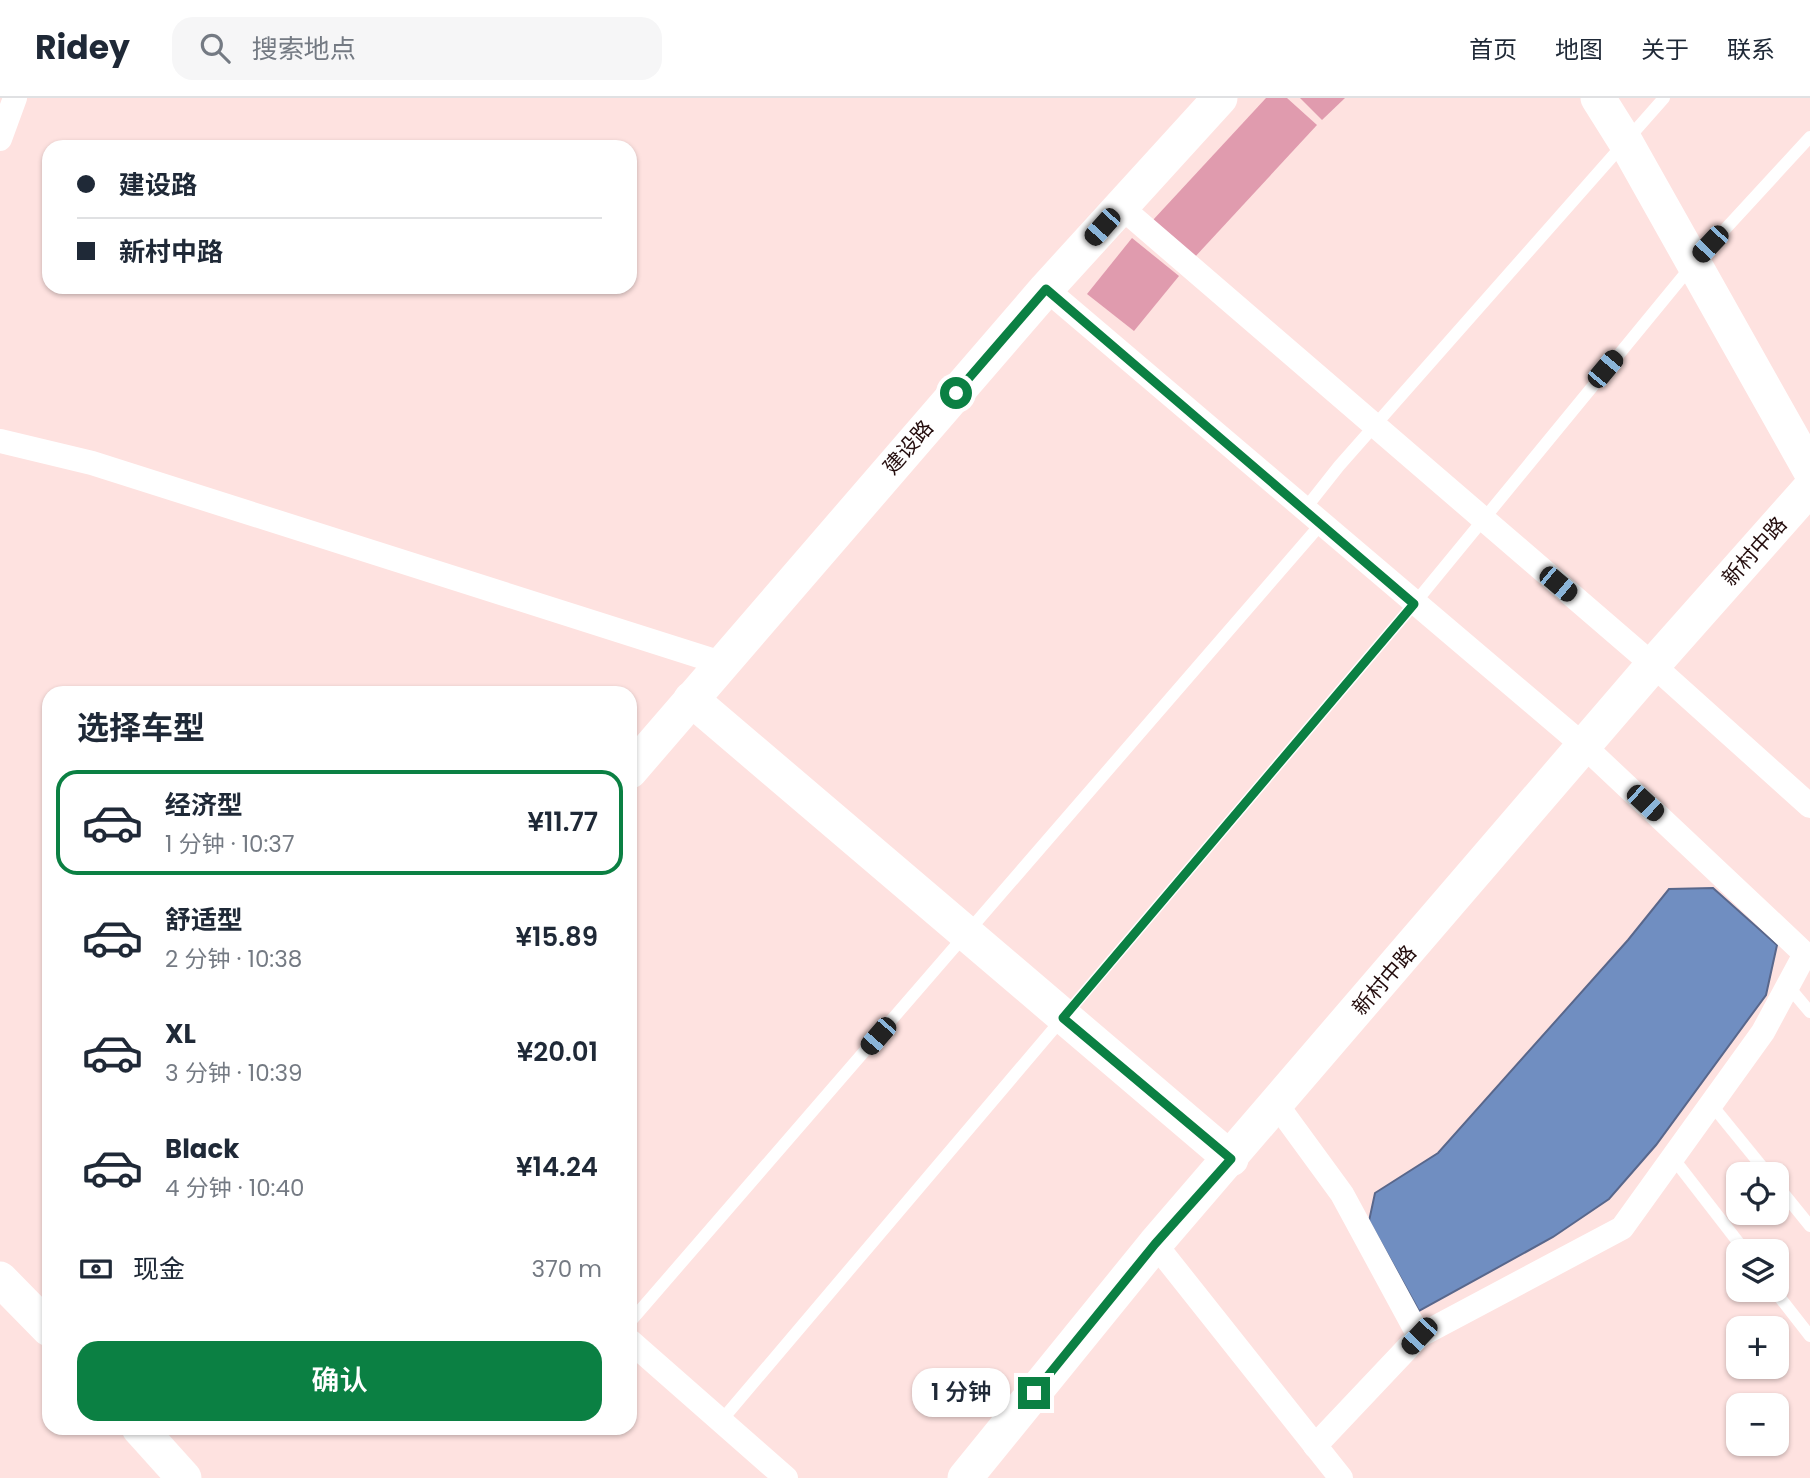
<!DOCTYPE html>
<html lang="zh">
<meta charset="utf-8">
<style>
:root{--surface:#fff;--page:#f6f6f7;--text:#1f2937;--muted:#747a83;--line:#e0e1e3;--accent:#0b8043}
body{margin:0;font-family:Poppins,"Noto Sans SC",sans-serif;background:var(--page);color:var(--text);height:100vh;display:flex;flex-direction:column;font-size:26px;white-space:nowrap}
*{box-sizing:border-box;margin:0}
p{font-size:23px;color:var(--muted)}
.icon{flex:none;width:38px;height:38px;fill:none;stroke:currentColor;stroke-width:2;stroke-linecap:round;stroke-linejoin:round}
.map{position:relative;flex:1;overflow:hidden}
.details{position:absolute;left:42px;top:588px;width:595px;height:749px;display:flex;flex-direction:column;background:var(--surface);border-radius:21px;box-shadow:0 2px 5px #0004}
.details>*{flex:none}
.guide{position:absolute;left:42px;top:42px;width:595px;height:154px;border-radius:21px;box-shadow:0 2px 5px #0004;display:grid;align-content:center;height:154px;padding:0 35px;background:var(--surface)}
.fabs{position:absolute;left:1726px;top:1064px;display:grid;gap:14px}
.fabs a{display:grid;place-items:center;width:63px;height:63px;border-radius:14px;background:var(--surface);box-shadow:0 2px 5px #0004;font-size:35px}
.end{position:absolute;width:32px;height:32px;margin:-16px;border:9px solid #0b8043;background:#fff;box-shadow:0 0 0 4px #fff}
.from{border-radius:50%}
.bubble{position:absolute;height:49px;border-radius:21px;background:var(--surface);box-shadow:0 2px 5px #0004;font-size:23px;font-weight:600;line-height:49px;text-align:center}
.car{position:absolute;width:21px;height:42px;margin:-21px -10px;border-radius:9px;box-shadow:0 0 5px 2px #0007;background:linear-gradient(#222 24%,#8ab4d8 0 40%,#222 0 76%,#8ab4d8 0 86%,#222 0)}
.guide b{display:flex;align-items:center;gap:24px;height:66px;font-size:26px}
.guide b+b{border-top:2px solid var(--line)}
.guide i{width:18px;height:18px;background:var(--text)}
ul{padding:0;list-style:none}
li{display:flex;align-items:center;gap:21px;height:105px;margin:0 14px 10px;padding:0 21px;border:4px solid transparent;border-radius:21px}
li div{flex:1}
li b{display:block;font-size:26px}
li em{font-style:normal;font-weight:600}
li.current{border-color:var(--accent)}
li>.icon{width:63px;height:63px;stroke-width:1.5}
h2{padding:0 35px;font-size:32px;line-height:84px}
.pay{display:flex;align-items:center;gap:18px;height:77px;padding:0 35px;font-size:26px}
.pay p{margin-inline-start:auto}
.button{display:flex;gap:14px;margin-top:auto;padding:14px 35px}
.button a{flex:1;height:80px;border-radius:21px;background:var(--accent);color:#fff;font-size:28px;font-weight:600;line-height:80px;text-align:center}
header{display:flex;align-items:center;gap:42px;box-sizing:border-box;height:98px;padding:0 35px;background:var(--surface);border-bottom:2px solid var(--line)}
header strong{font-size:33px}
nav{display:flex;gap:38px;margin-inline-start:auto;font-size:24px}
.search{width:490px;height:63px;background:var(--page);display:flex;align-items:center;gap:18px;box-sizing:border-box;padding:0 24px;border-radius:21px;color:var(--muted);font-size:26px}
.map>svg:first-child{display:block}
.water{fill:#708ec1;stroke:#59678b;stroke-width:2}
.building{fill:#e09bae}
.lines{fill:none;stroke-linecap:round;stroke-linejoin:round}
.lane{stroke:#fff;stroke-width:12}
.street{stroke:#fff;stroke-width:24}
.secondary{stroke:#fff;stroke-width:35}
.route{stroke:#0b8043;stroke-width:9}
.labels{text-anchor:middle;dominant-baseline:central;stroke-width:5;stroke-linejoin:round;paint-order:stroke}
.street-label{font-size:21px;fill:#240d0d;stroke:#fff}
</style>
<header>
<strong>Ridey</strong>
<div class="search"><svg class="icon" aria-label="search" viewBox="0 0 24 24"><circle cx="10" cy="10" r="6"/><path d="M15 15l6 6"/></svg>搜索地点</div>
<nav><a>首页</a><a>地图</a><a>关于</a><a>联系</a></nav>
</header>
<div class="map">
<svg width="1810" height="1380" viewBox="0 0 1810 1380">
<rect width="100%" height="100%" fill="#fee2e0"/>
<polygon class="water" points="1713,790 1777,847 1766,897 1656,1047 1609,1101 1553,1139 1419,1213 1369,1123 1375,1095 1438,1055 1628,842 1669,791"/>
<g class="building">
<polygon points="1266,0 1287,0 1317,27 1194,160 1153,122"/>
<polygon points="1300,0 1345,0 1322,22"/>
<polygon points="1132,140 1179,178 1134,233 1087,196"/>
</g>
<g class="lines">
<g class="lane">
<polyline points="1305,411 1339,368 1664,0"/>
<polyline points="1788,888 1810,914"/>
<polyline points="1711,1006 1768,1076"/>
<polyline points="1673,1060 1745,1153"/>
<polyline points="1776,1086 1810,1128"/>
<polyline points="1774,1192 1810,1238"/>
<polyline points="630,1224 1321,426"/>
<polyline points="721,1323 1414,506 1694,165 1810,39"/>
</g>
<g class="street">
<polyline points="0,41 15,0"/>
<polyline points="1121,109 1653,567 1810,708"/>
<polyline points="1046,191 1584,648 1805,856 1763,934 1622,1130 1419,1238 1315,1348"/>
<polyline points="0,343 92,365 721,565"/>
<polyline points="1277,1007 1342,1096 1419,1238"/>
<polyline points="1155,1146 1341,1380"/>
<polyline points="630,1243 786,1380"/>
</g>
<g class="secondary">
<polyline points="1598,0 1625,43 1810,372"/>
<polyline points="691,601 1231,1061"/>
<polyline points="630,673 1046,191 1220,0"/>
<polyline points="0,1181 49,1231"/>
<polyline points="139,1330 184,1380"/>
<polyline points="965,1380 1155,1146 1653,567 1810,390"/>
</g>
</g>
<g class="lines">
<polyline class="route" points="956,295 1046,191 1414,506 1063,920 1231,1061 1155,1146 1034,1295"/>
</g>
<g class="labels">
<g class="street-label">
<text transform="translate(908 349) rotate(-49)">建设路</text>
<text transform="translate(1754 453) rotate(-48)">新村中路</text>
<text transform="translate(1384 882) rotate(-49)">新村中路</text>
</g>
</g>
</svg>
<div class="fabs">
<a><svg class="icon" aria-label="locate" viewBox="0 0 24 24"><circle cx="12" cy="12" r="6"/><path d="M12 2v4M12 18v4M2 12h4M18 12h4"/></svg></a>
<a><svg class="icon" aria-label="layers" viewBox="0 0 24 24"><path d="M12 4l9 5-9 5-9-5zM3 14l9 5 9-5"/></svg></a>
<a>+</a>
<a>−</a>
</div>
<i class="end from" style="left:956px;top:295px"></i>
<i class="end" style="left:1034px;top:1295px"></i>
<div class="bubble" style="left:912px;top:1270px;width:98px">1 分钟</div>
<i class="car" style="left:1102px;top:129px;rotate:222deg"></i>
<i class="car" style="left:1710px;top:146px;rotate:223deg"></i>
<i class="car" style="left:1605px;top:271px;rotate:40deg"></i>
<i class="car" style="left:1558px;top:486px;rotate:130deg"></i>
<i class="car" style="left:1645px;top:705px;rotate:133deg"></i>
<i class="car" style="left:878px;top:938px;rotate:221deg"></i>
<i class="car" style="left:1419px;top:1238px;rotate:223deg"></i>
<div class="guide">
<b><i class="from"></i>建设路</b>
<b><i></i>新村中路</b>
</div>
<section class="details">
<h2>选择车型</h2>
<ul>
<li class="current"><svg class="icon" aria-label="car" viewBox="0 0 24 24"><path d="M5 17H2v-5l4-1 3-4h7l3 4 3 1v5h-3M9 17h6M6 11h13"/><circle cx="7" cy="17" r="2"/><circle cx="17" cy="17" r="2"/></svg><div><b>经济型</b><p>1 分钟 · 10:37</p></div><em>¥11.77</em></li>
<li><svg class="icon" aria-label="car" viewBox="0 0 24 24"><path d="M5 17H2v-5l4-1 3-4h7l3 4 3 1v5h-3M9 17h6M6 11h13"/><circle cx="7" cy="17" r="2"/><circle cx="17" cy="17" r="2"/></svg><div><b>舒适型</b><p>2 分钟 · 10:38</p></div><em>¥15.89</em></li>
<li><svg class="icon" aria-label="car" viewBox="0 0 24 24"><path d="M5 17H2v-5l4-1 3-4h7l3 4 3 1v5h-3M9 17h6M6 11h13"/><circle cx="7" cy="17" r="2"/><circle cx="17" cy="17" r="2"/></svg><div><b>XL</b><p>3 分钟 · 10:39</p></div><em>¥20.01</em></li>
<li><svg class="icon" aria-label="car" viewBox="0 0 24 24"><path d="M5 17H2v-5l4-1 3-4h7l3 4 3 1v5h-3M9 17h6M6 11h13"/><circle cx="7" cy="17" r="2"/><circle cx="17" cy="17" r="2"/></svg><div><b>Black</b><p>4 分钟 · 10:40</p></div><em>¥14.24</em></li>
</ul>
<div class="pay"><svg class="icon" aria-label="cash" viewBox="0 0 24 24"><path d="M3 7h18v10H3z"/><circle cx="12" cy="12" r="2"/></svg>现金<p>370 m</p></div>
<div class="button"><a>确认</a></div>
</section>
</div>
